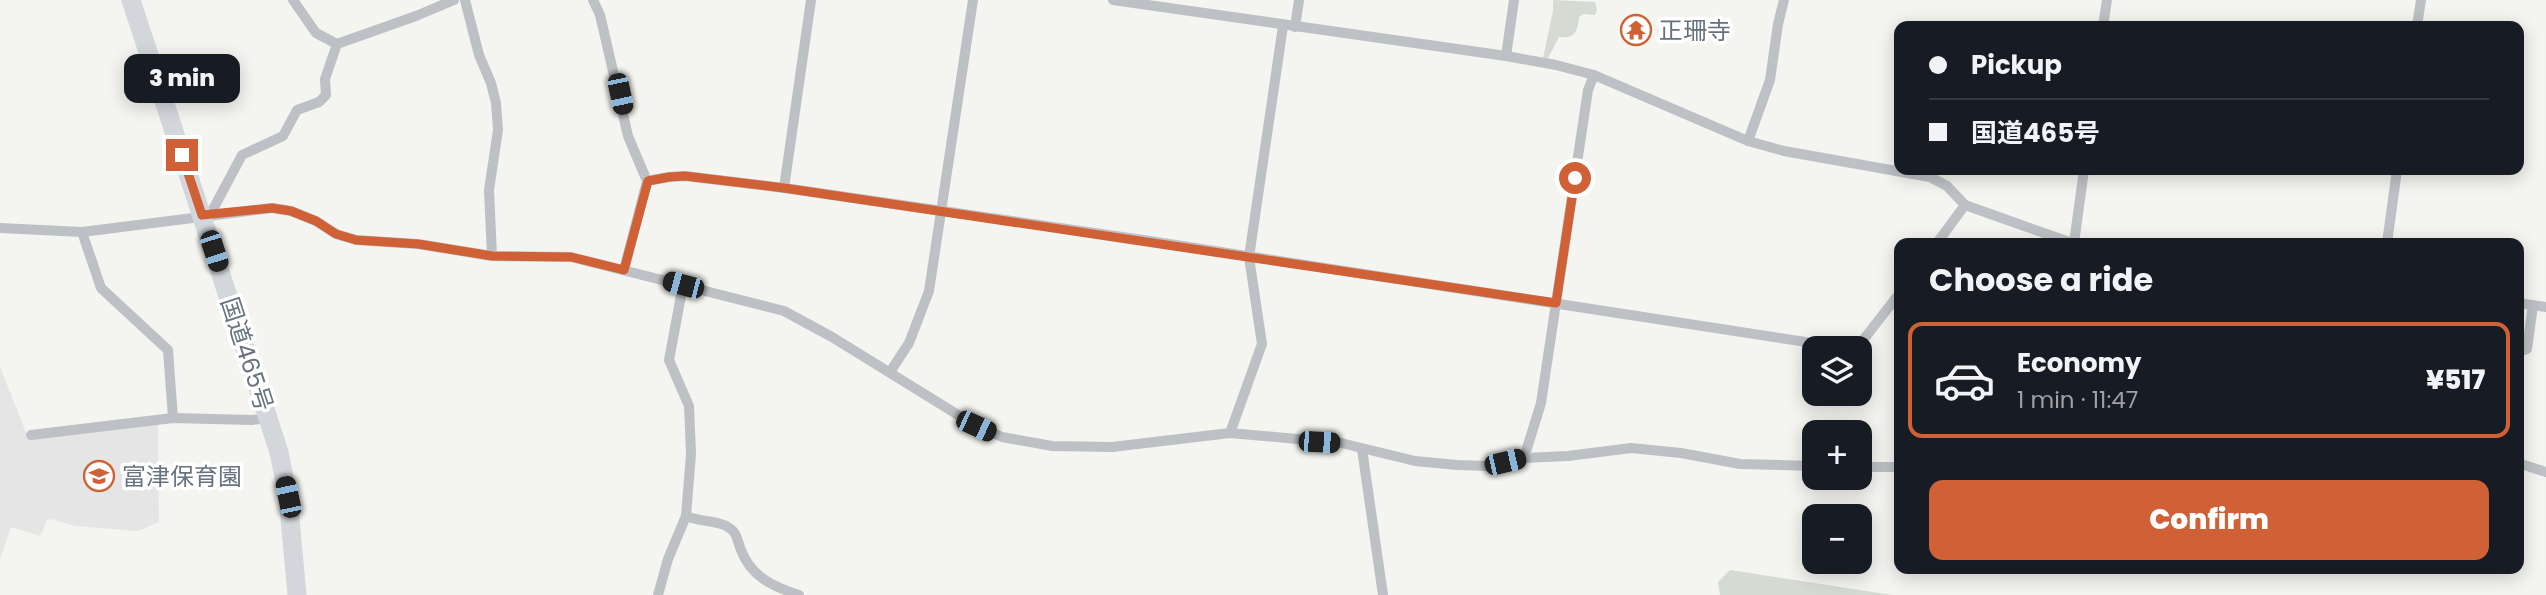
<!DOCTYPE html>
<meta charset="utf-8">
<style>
:root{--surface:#171b24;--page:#20242c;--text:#f1f3f6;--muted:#9ea1a6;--line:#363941;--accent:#d06035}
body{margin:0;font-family:Poppins,"Noto Sans JP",sans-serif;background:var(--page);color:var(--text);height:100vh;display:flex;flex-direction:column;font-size:26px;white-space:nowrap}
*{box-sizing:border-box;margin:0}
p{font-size:23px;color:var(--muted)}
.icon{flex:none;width:38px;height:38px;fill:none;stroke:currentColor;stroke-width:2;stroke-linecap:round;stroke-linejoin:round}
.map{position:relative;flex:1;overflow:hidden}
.drawer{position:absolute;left:1894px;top:238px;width:630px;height:336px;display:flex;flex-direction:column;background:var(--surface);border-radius:14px;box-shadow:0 4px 18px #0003}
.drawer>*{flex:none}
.guide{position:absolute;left:1894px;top:21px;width:630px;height:154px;border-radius:14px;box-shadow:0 4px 18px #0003;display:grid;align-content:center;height:154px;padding:0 35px;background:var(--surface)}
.controls{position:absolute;left:1802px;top:336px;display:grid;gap:14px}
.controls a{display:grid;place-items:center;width:70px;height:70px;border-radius:14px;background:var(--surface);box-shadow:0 4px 18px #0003;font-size:35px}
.end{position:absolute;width:32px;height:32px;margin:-16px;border:9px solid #d06035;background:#fff;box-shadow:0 0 0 4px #fff}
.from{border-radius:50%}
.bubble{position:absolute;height:49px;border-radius:14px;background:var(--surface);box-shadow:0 4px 18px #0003;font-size:23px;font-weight:800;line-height:49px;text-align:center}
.car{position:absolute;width:21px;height:42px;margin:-21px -10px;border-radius:9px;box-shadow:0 0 5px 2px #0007;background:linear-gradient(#222 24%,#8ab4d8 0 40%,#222 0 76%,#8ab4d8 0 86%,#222 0)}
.guide b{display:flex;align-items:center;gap:24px;height:66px;font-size:26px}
.guide b+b{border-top:2px solid var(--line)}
.guide i{width:18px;height:18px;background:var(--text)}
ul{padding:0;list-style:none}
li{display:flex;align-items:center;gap:21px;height:116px;margin:0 14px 10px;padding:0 21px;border:4px solid transparent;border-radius:14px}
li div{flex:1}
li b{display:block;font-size:26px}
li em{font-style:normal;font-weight:800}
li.selected{border-color:var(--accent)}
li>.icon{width:63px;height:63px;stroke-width:1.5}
h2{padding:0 35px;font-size:32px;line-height:84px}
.action{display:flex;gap:14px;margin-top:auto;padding:14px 35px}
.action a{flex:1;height:80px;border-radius:14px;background:var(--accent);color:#fff;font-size:28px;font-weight:800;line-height:80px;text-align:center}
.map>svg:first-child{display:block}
.built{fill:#e4e5e4}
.green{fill:#d5dad2}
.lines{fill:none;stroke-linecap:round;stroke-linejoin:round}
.street{stroke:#bdc0c4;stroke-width:10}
.highway{stroke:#d3d7db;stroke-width:19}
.route{stroke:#d06035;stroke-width:9}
.labels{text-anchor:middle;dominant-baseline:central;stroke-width:7;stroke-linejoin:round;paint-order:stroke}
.poi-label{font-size:24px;fill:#66727e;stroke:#fff;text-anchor:start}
.street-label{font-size:24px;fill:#66727e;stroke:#fff}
</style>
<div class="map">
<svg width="2546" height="595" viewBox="0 0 2546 595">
<rect width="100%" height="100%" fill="#f4f4f0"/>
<polygon class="built" points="0,367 29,440 158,422 159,522 138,531 75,526 51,519 47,520 40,536 11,527 0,559"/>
<g class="green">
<path d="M1553 0 1595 2 1597 10 1595 15 1584 14 1579 17C1578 32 1574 39 1559 37L1548 58H1543L1553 11Z"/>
<polygon points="1730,570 1892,595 1720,595 1718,582"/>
</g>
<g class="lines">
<g class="street">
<polyline points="293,0 316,33 337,44"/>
<polyline points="465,0 479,55 491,83 496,103 498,130 489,190 492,256"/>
<polyline points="593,0 600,15 628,136 647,181 624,270"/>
<polyline points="1113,0 1506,56 1556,65 1594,75 1748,141 1784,151 1930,177 1947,186 1965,205 2072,243"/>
<polyline points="2103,26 2107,0"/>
<polyline points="2417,26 2421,0"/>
<polyline points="1295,27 1299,0"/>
<polyline points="1506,56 1514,0"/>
<polyline points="1748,141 1770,80 1778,24 1784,0"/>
<polyline points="647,181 669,177 685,176 784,188 1150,241 1845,348 1860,344 1899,294"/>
<polyline points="784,188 811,0"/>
<polyline points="210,215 242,155 283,136 297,110 319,102 326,95 325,79 337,44 416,16 454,0"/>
<polyline points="0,228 82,232 272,208 291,211 316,221 336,234 356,240 418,244 492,256 571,257 784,311 832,337 976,426 1002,437 1052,446 1112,447 1230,433 1341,443 1415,461 1457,465 1487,466 1524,458 1568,456 1631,448 1681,453 1740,464 1815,466"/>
<polyline points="82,232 101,288 168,350 173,418"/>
<polyline points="1937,243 1965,205"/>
<polyline points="2074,243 2084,170"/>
<polyline points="2387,243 2397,170"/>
<polyline points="2518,303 2546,307"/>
<polyline points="2518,352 2527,349 2533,305"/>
<polyline points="890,372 909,343 929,291 973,0"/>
<polyline points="1230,433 1262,344 1249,257 1283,26"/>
<polyline points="31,435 173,418 252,420 268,418"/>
<polyline points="1362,449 1383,595"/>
<polyline points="1524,458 1541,403 1588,90 1594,75"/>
<polyline points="2518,463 2546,472"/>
<polyline points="1860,467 1899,467"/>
<path d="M686 516C699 522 717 520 728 527 738 533 737 541 741 550 751 577 774 587 799 595"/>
<polyline points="658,595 668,559 686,516 691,454 689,406 669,360 683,285"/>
</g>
<polyline class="highway" points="131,0 279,452 288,497 297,595"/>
</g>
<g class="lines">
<polyline class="route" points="182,155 202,215 272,208 291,211 316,221 336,234 356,240 418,244 492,256 571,257 624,270 648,181 669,177 685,176 784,188 1556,303 1575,178"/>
</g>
<defs>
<g id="temple-ring" transform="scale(1.575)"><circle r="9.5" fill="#fff" stroke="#d06035" stroke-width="1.5"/><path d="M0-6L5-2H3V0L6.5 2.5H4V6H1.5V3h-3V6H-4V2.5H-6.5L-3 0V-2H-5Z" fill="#d06035"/></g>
<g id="school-ring" transform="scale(1.575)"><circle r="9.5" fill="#fff" stroke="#d06035" stroke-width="1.5"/><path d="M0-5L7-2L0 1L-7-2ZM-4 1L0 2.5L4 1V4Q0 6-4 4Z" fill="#d06035"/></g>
</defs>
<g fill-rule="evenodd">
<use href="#temple-ring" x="1636" y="30"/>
<use href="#school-ring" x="99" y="476"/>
</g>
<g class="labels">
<g class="poi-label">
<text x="1659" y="30">正珊寺</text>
<text x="122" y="476">富津保育園</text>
</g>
<g class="street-label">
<text transform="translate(247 354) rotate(72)">国道465号</text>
</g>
</g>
</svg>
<div class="controls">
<a><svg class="icon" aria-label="layers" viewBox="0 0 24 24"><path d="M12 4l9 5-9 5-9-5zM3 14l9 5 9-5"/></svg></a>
<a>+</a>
<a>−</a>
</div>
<i class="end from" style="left:1575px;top:178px"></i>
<i class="end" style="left:182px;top:155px"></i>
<div class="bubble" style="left:124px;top:54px;width:116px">3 min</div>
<i class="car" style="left:620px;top:94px;rotate:168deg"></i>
<i class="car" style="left:214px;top:251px;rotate:162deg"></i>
<i class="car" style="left:683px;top:285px;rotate:285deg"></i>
<i class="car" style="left:976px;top:426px;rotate:115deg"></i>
<i class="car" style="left:1319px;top:442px;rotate:93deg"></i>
<i class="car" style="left:1505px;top:462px;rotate:77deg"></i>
<i class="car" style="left:288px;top:497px;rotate:348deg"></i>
<div class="guide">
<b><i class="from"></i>Pickup</b>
<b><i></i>国道465号</b>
</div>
<section class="drawer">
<h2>Choose a ride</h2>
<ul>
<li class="selected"><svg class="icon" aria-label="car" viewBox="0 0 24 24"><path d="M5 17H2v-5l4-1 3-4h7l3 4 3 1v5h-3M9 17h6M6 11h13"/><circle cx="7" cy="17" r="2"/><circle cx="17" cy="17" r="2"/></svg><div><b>Economy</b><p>1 min · 11:47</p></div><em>¥517</em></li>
</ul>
<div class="action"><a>Confirm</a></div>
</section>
</div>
